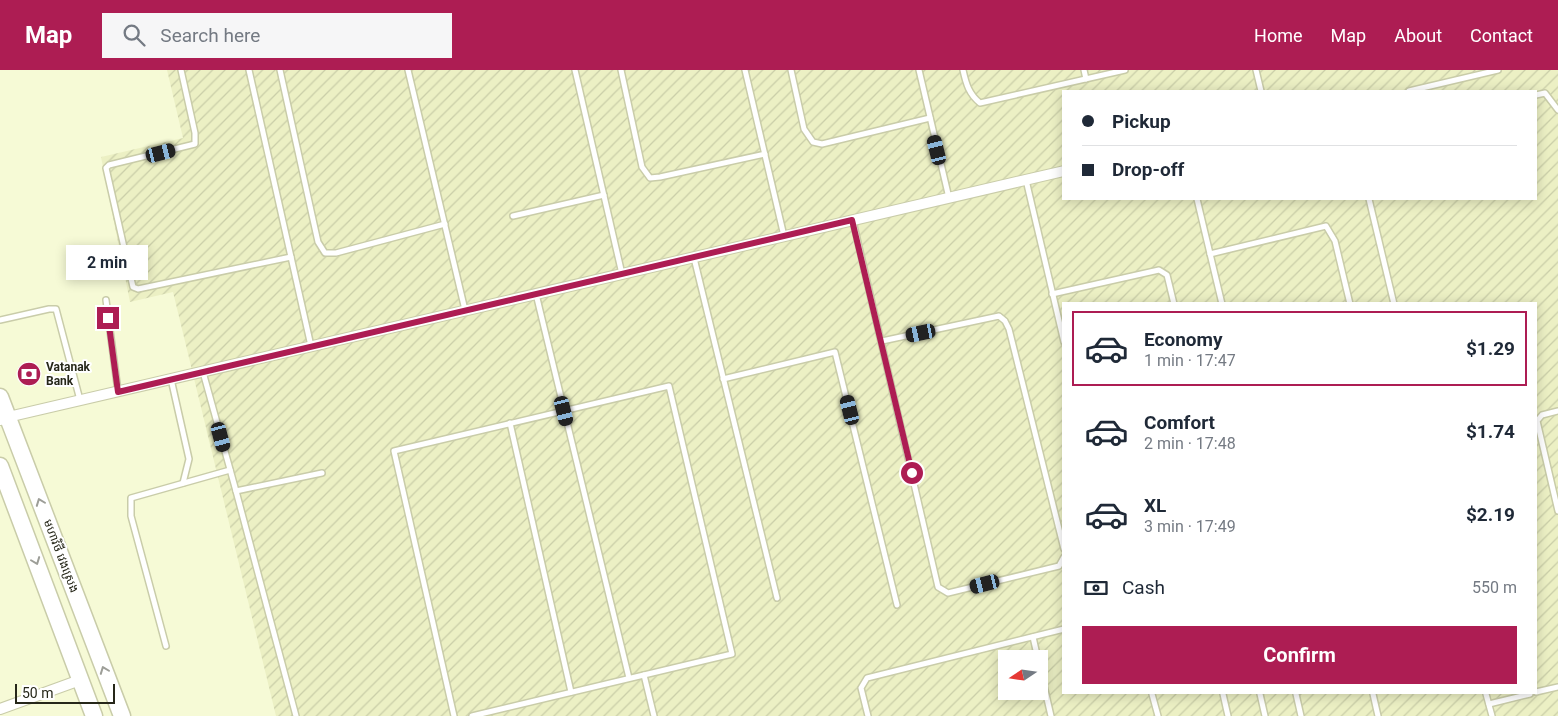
<!DOCTYPE html>
<meta charset="utf-8">
<style>
:root{--surface:#fff;--page:#f6f6f7;--text:#1f2937;--muted:#747a83;--line:#e0e1e3;--accent:#ad1d53}
body{margin:0;font-family:Roboto,"Noto Sans Khmer",sans-serif;background:var(--page);color:var(--text);height:100vh;display:flex;flex-direction:column;font-size:19px;white-space:nowrap}
*{box-sizing:border-box;margin:0}
p{font-size:16px;color:var(--muted)}
.icon{flex:none;width:28px;height:28px;fill:none;stroke:currentColor;stroke-width:2;stroke-linecap:round;stroke-linejoin:round}
.map{position:relative;flex:1;overflow:hidden}
.side{position:absolute;left:1062px;top:232px;width:475px;height:392px;display:flex;flex-direction:column;background:var(--surface);border-radius:0px;box-shadow:0 2px 12px #0003}
.side>*{flex:none}
.guide{position:absolute;left:1062px;top:20px;width:475px;height:110px;border-radius:0px;box-shadow:0 2px 12px #0003;display:grid;align-content:center;height:110px;padding:0 20px;background:var(--surface)}
.needle{width:32px;rotate:257deg}
.fabs{position:absolute;left:998px;top:580px;display:grid;gap:10px}
.fabs a{display:grid;place-items:center;width:50px;height:50px;border-radius:0px;background:var(--surface);box-shadow:0 2px 12px #0003;font-size:25px}
.scale{position:absolute;left:15px;bottom:12px;width:100px;box-sizing:border-box;padding-left:5px;border:2px solid #262719;border-top:0;font-size:14px;line-height:18px;white-space:nowrap;color:#262719;-webkit-text-stroke:4px #fff;paint-order:stroke}
.end{position:absolute;width:22px;height:22px;margin:-11px;border:6px solid #ad1d53;background:#fff;box-shadow:0 0 0 2px #fff}
.from{border-radius:50%}
.bubble{position:absolute;height:35px;border-radius:0px;background:var(--surface);box-shadow:0 2px 12px #0003;font-size:16px;font-weight:700;line-height:35px;text-align:center}
.car{position:absolute;width:15px;height:30px;margin:-15px -8px;border-radius:6px;box-shadow:0 0 4px 1px #0007;background:linear-gradient(#222 24%,#8ab4d8 0 40%,#222 0 76%,#8ab4d8 0 86%,#222 0)}
.guide b{display:flex;align-items:center;gap:18px;height:48px;font-size:19px}
.guide b+b{border-top:1px solid var(--line)}
.guide i{width:12px;height:12px;background:var(--text)}
ul{padding:9px 0 0;list-style:none}
li{display:flex;align-items:center;gap:15px;height:75px;margin:0 10px 8px;padding:0 10px;border:2px solid transparent;border-radius:0px}
li div{flex:1}
li b{display:block;font-size:19px}
li em{font-style:normal;font-weight:700}
li.active{border-color:var(--accent)}
li>.icon{width:45px;height:45px;stroke-width:1.5}
.pay{display:flex;align-items:center;gap:12px;height:55px;padding:0 20px;font-size:19px}
.pay p{margin-inline-start:auto}
.action{display:flex;gap:10px;margin-top:auto;padding:10px 20px}
.action a{flex:1;height:58px;border-radius:0px;background:var(--accent);color:#fff;font-size:20px;font-weight:700;line-height:58px;text-align:center}
header{display:flex;align-items:center;gap:30px;box-sizing:border-box;height:70px;padding:0 25px;background:var(--accent);color:#fff}
header strong{font-size:24px}
nav{display:flex;gap:28px;margin-inline-start:auto;font-size:18px}
.search{width:350px;height:45px;background:var(--page);display:flex;align-items:center;gap:12px;box-sizing:border-box;padding:0 18px;border-radius:0px;color:var(--muted);font-size:19px}
.map>svg:first-child{display:block}
.industrial{fill:url(#industrial-furrows);fill-rule:evenodd}
.lines{fill:none;stroke-linecap:round;stroke-linejoin:round}
.service-casing{stroke:#c9cca9;stroke-width:8}
.minor-casing{stroke:#c9cca9;stroke-width:12}
.primary-casing{stroke:#c9cca9;stroke-width:19}
.service{stroke:#fff;stroke-width:5}
.minor{stroke:#fff;stroke-width:10}
.primary{stroke:#fff;stroke-width:16}
.oneway{stroke:#9d9e98}
.route{stroke:#ad1d53;stroke-width:6}
.labels{text-anchor:middle;dominant-baseline:central;stroke-width:4;stroke-linejoin:round;paint-order:stroke}
.poi-label{font-size:12px;font-weight:bold;fill:#262719;stroke:#fff;text-anchor:start}
.street-label{font-size:12px;fill:#262719;stroke:#fff}
</style>
<header>
<strong>Map</strong>
<div class="search"><svg class="icon" aria-label="search" viewBox="0 0 24 24"><circle cx="10" cy="10" r="6"/><path d="M15 15l6 6"/></svg>Search here</div>
<nav><a>Home</a><a>Map</a><a>About</a><a>Contact</a></nav>
</header>
<div class="map">
<svg width="1558" height="646" viewBox="0 0 1558 646">
<defs>
<pattern id="industrial-furrows" width="10" height="10" patternUnits="userSpaceOnUse" patternTransform="scale(1.25)"><rect width="10" height="10" fill="#ecf0c4"/><path d="M-1 1l2-2M0 10L10 0M9 11l2-2" fill="none" stroke="#cacea8"/></pattern>
</defs>
<rect width="100%" height="100%" fill="#f6fad6"/>
<path class="industrial" d="M167 0H1558V646H276L173 222 130 232 101 87 183 68ZM1064 21H1536V129H1064ZM1064 234H1536V624H1064ZM1006 589H1039V621H1006Z"/>
<g class="lines">
<g class="service-casing">
<g id="service">
<path d="M181 0 195 63V74L109 95 106 98 133 217 138 219 291 187"/>
<path d="M249 0 311 276"/>
<path d="M280 0 318 172 325 183H336L445 154"/>
<path d="M408 0 465 240"/>
<path d="M575 0 622 204"/>
<path d="M621 0 642 97 650 108 660 107 765 84"/>
<path d="M745 0 784 166"/>
<path d="M791 0 804 59 813 72 822 74 930 48"/>
<path d="M919 0 949 128"/>
<path d="M963 0C966 14 969 24 980 33L1125 0"/>
<path d="M1084 0 1086 9"/>
<path d="M1256 0 1261 21"/>
<path d="M1409 21 1498 0"/>
<path d="M1536 25 1545 23 1558 40"/>
<path d="M1026 110 1064 272"/>
<path d="M1197 129 1222 234"/>
<path d="M1369 129 1394 234"/>
<path d="M513 146 604 125"/>
<path d="M853 151 938 517 948 523 1059 496 1064 487"/>
<path d="M1210 184 1326 156 1335 171 1350 234"/>
<path d="M694 188 777 528"/>
<path d="M536 224 629 608"/>
<path d="M1052 224 1159 200 1167 205 1174 234"/>
<path d="M106 230 118 321"/>
<path d="M0 250 49 239H56L80 330"/>
<path d="M882 271 999 246 1005 251 1009 259 1064 479"/>
<path d="M203 302 236 421 322 403"/>
<path d="M171 309 189 389 183 413"/>
<path d="M723 309 835 282 897 535"/>
<path d="M1558 341 1542 345 1537 351 1558 441"/>
<path d="M510 353 571 622"/>
<path d="M236 421 296 646"/>
<path d="M1033 567 1038 589"/>
<path d="M166 576 131 446V428L230 400"/>
<path d="M1039 594 1051 646"/>
<path d="M644 605 654 646"/>
<path d="M1536 622 1558 617"/>
<path d="M1152 624 1158 646"/>
<path d="M1223 624 1228 646"/>
<path d="M1260 624 1265 646"/>
<path d="M1296 624 1301 646"/>
<path d="M1373 624 1378 646"/>
<path d="M1486 624 1492 646"/>
<path d="M1489 634 1530 624"/>
<path d="M454 646 394 381 669 316 732 584 472 646"/>
<path d="M868 646 861 618 867 608 1064 559"/>
</g>
</g>
<g class="minor-casing">
<g id="minor">
<path d="M0 350 8 347 1064 101"/>
<path d="M0 639 80 610"/>
</g>
</g>
<g class="primary-casing">
<g id="primary">
<path d="M0 327 122 646"/>
<path d="M0 396 94 646"/>
</g>
</g>
<use href="#service" class="service"/>
<use href="#minor" class="minor"/>
<use href="#primary" class="primary"/>
</g>
<defs><path id="oneway-chevron" d="M-2-3.5L2.5 0L-2 3.5" fill="none" stroke-width="1.6" stroke-linecap="round" stroke-linejoin="round" transform="scale(1.25)"/></defs>
<g class="oneway">
<use href="#oneway-chevron" transform="translate(40 432) rotate(-111)"/>
<use href="#oneway-chevron" transform="translate(36 491) rotate(69)"/>
<use href="#oneway-chevron" transform="translate(104 600) rotate(-111)"/>
</g>
<g class="lines">
<path class="route" d="M108 248 118 322 852 150 912 403"/>
</g>
<defs>
<g id="bank-disc" transform="scale(1.25)"><circle r="9.5" fill="#ad1d53" stroke="#fff"/><path d="M-6-4H6V4H-6ZM0-2.3a2.3 2.3 0 1 0 0 4.6a2.3 2.3 0 1 0 0-4.6Z" fill="#fff"/></g>
</defs>
<g fill-rule="evenodd">
<use href="#bank-disc" x="29" y="304"/>
</g>
<g class="labels">
<g class="poi-label">
<text x="46" y="297">Vatanak<tspan x="46" dy="14">Bank</tspan></text>
</g>
<g class="street-label">
<text transform="translate(61 486) rotate(69)">មហាវិថី វេងស្រេង</text>
</g>
</g>
</svg>
<div class="fabs">
<a><svg class="needle" viewBox="-14 -14 28 28"><path d="M0-13l5 13h-10z" fill="#e53935"/><path d="M0 13l5-13h-10z" fill="#747a83"/></svg></a>
</div>
<div class="scale">50 m</div>
<i class="end from" style="left:912px;top:403px"></i>
<i class="end" style="left:108px;top:248px"></i>
<div class="bubble" style="left:66px;top:175px;width:82px">2 min</div>
<i class="car" style="left:937px;top:80px;rotate:346deg"></i>
<i class="car" style="left:161px;top:83px;rotate:76deg"></i>
<i class="car" style="left:921px;top:263px;rotate:258deg"></i>
<i class="car" style="left:850px;top:340px;rotate:346deg"></i>
<i class="car" style="left:564px;top:341px;rotate:166deg"></i>
<i class="car" style="left:221px;top:367px;rotate:165deg"></i>
<i class="car" style="left:985px;top:514px;rotate:256deg"></i>
<div class="guide">
<b><i class="from"></i>Pickup</b>
<b><i></i>Drop-off</b>
</div>
<section class="side">
<ul>
<li class="active"><svg class="icon" aria-label="car" viewBox="0 0 24 24"><path d="M5 17H2v-5l4-1 3-4h7l3 4 3 1v5h-3M9 17h6M6 11h13"/><circle cx="7" cy="17" r="2"/><circle cx="17" cy="17" r="2"/></svg><div><b>Economy</b><p>1 min · 17:47</p></div><em>$1.29</em></li>
<li><svg class="icon" aria-label="car" viewBox="0 0 24 24"><path d="M5 17H2v-5l4-1 3-4h7l3 4 3 1v5h-3M9 17h6M6 11h13"/><circle cx="7" cy="17" r="2"/><circle cx="17" cy="17" r="2"/></svg><div><b>Comfort</b><p>2 min · 17:48</p></div><em>$1.74</em></li>
<li><svg class="icon" aria-label="car" viewBox="0 0 24 24"><path d="M5 17H2v-5l4-1 3-4h7l3 4 3 1v5h-3M9 17h6M6 11h13"/><circle cx="7" cy="17" r="2"/><circle cx="17" cy="17" r="2"/></svg><div><b>XL</b><p>3 min · 17:49</p></div><em>$2.19</em></li>
</ul>
<div class="pay"><svg class="icon" aria-label="cash" viewBox="0 0 24 24"><path d="M3 7h18v10H3z"/><circle cx="12" cy="12" r="2"/></svg>Cash<p>550 m</p></div>
<div class="action"><a>Confirm</a></div>
</section>
</div>
